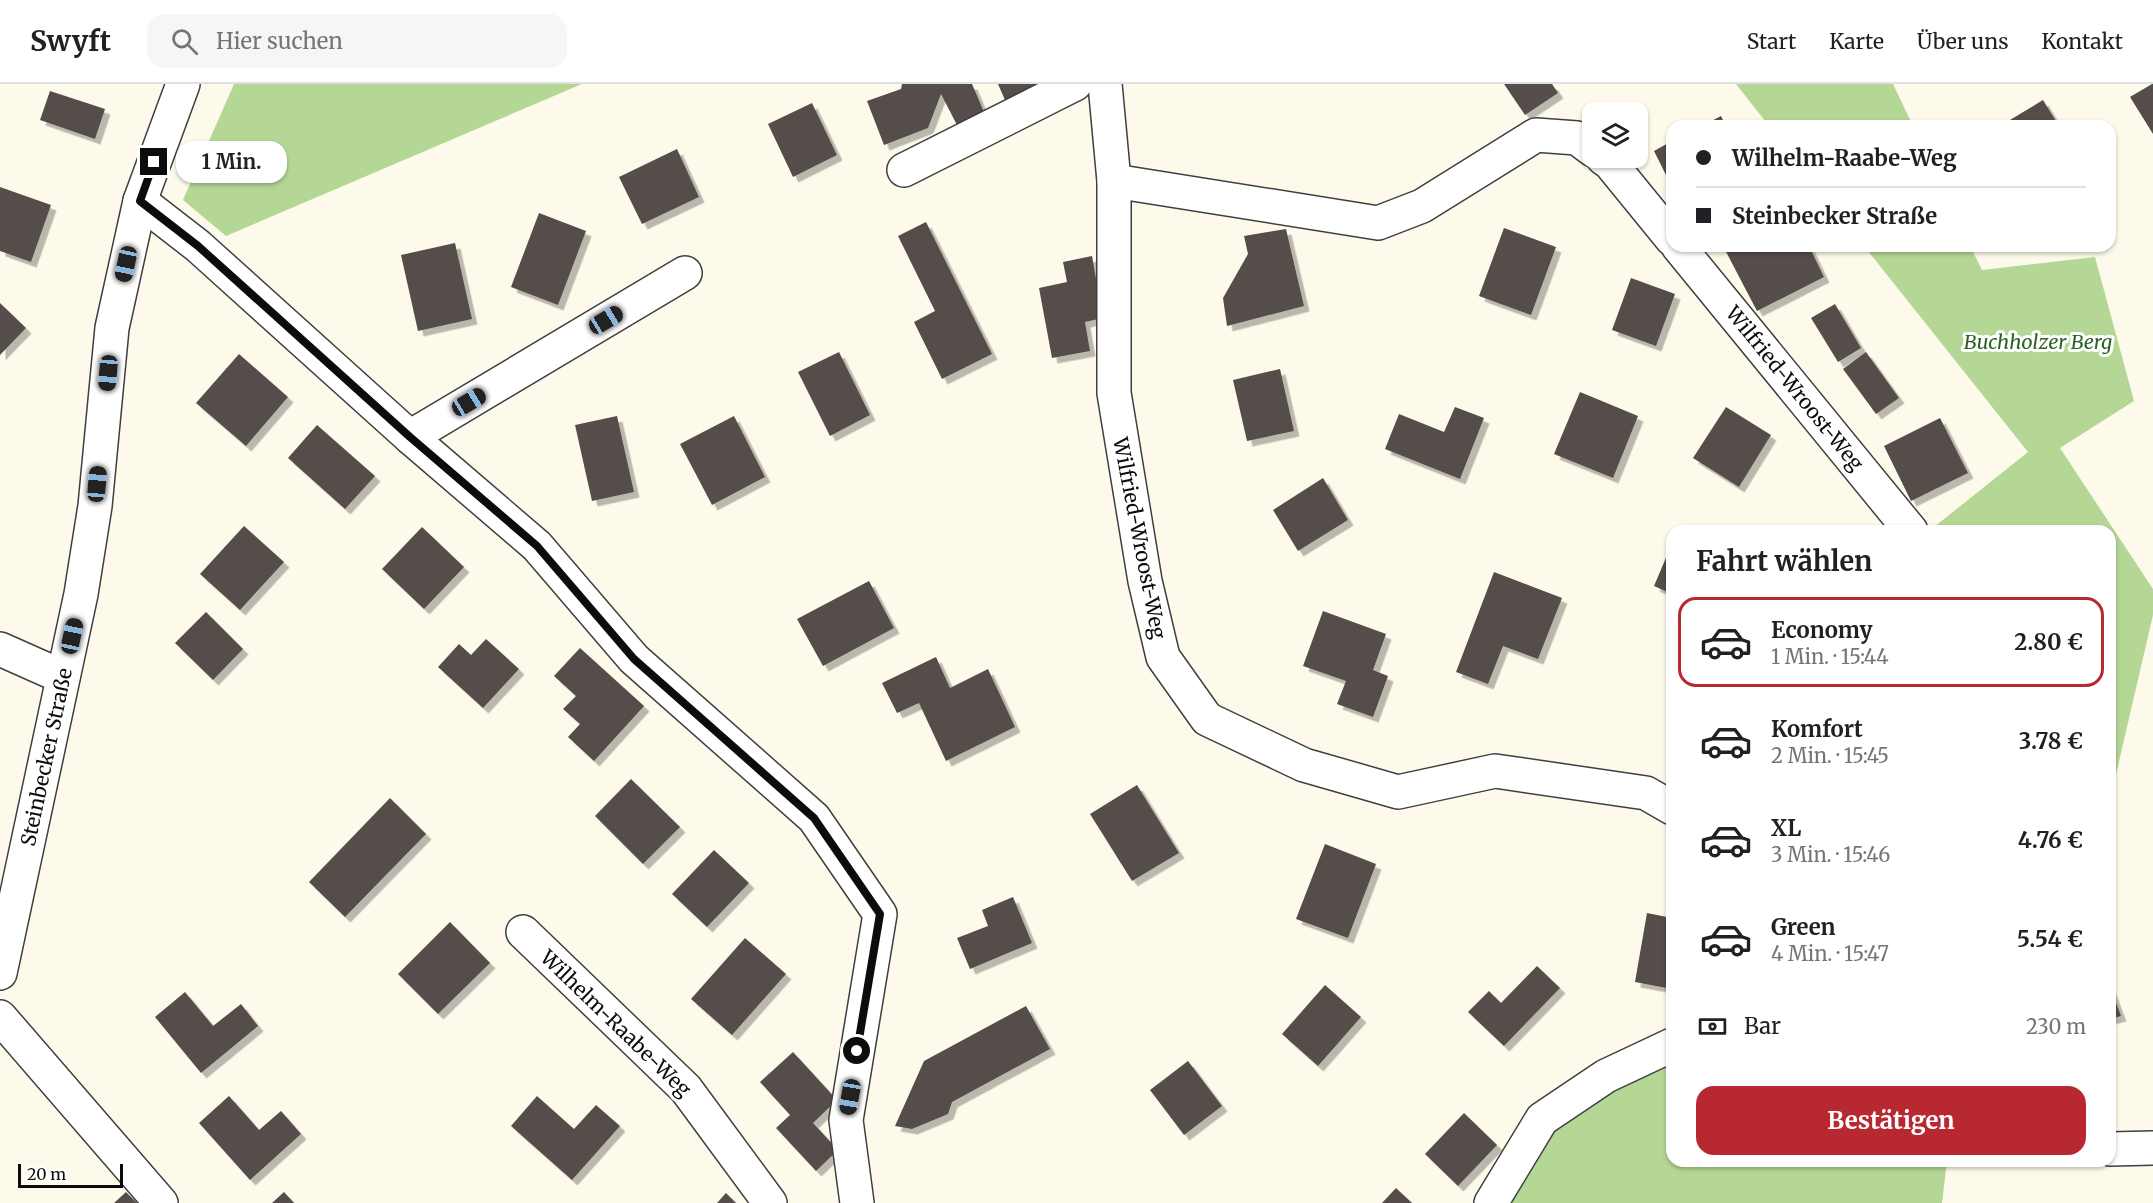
<!DOCTYPE html>
<html lang="de">
<meta charset="utf-8">
<style>
:root{--surface:#fff;--page:#f6f6f6;--text:#202124;--muted:#757577;--line:#e0e0e0;--accent:#b72831}
body{margin:0;font-family:Merriweather,serif;background:var(--page);color:var(--text);height:100vh;display:flex;flex-direction:column;font-size:22px;white-space:nowrap}
*{box-sizing:border-box;margin:0}
p{font-size:20px;color:var(--muted)}
.icon{flex:none;width:33px;height:33px;fill:none;stroke:currentColor;stroke-width:2;stroke-linecap:round;stroke-linejoin:round}
.map{position:relative;flex:1;overflow:hidden}
.drawer{position:absolute;left:1666px;top:441px;width:450px;height:642px;display:flex;flex-direction:column;background:var(--surface);border-radius:18px;box-shadow:0 2px 4px #0004}
.drawer>*{flex:none}
.hud{position:absolute;left:1666px;top:36px;width:450px;height:132px;border-radius:18px;box-shadow:0 2px 4px #0004;display:grid;align-content:center;height:132px;padding:0 30px;background:var(--surface)}
.tools{position:absolute;left:1582px;top:18px;display:grid;gap:12px}
.tools a{display:grid;place-items:center;width:66px;height:66px;border-radius:12px;background:var(--surface);box-shadow:0 2px 4px #0004;font-size:30px}
.scale{position:absolute;left:18px;bottom:15px;width:105px;box-sizing:border-box;padding-left:6px;border:3px solid #0c0c0c;border-top:0;font-size:16px;line-height:21px;white-space:nowrap;color:#0c0c0c;-webkit-text-stroke:4px #fff;paint-order:stroke}
.end{position:absolute;width:27px;height:27px;margin:-14px;border:8px solid #0c0c0c;background:#fff;box-shadow:0 0 0 3px #fff}
.from{border-radius:50%}
.bubble{position:absolute;height:42px;border-radius:18px;background:var(--surface);box-shadow:0 2px 4px #0004;font-size:20px;font-weight:700;line-height:42px;text-align:center}
.car{position:absolute;width:18px;height:36px;margin:-18px -9px;border-radius:8px;box-shadow:0 0 4px 2px #0007;background:linear-gradient(#222 24%,#8ab4d8 0 40%,#222 0 76%,#8ab4d8 0 86%,#222 0)}
.hud b{display:flex;align-items:center;gap:21px;height:57px;font-size:22px}
.hud b+b{border-top:2px solid var(--line)}
.hud i{width:15px;height:15px;background:var(--text)}
ul{padding:0;list-style:none}
li{display:flex;align-items:center;gap:18px;height:90px;margin:0 12px 9px;padding:0 18px;border:3px solid transparent;border-radius:18px}
li div{flex:1}
li b{display:block;font-size:22px}
li em{font-style:normal;font-weight:700}
li.selected{border-color:var(--accent)}
li>.icon{width:54px;height:54px;stroke-width:1.5}
h2{padding:0 30px;font-size:27px;line-height:72px}
.pay{display:flex;align-items:center;gap:15px;height:66px;padding:0 30px;font-size:22px}
.pay p{margin-inline-start:auto}
.primary-button{display:flex;gap:12px;margin-top:auto;padding:12px 30px}
.primary-button a{flex:1;height:69px;border-radius:18px;background:var(--accent);color:#fff;font-size:24px;font-weight:700;line-height:69px;text-align:center}
header{display:flex;align-items:center;gap:36px;box-sizing:border-box;height:84px;padding:0 30px;background:var(--surface);border-bottom:2px solid var(--line)}
header strong{font-size:28px}
nav{display:flex;gap:33px;margin-inline-start:auto;font-size:21px}
.search{width:420px;height:54px;background:var(--page);display:flex;align-items:center;gap:15px;box-sizing:border-box;padding:0 21px;border-radius:18px;color:var(--muted);font-size:22px}
.map>svg:first-child{display:block}
.forest{fill:#b4d796}
.building{fill:#544d48;filter:url(#shadow)}
.lines{fill:none;stroke-linecap:round;stroke-linejoin:round}
.minor-casing{stroke:#3f3f3f;stroke-width:36}
.tertiary-casing{stroke:#3f3f3f;stroke-width:36}
.minor{stroke:#fff;stroke-width:33}
.tertiary{stroke:#fff;stroke-width:33}
.route{stroke:#0c0c0c;stroke-width:8}
.labels{text-anchor:middle;dominant-baseline:central;stroke-width:6;stroke-linejoin:round;paint-order:stroke}
.park-label{font-size:20px;font-style:italic;fill:#2d611f;stroke:#fff}
.street-label{font-size:20px;fill:#0c0c0c;stroke:#fff}
</style>
<header>
<strong>Swyft</strong>
<div class="search"><svg class="icon" aria-label="search" viewBox="0 0 24 24"><circle cx="10" cy="10" r="6"/><path d="M15 15l6 6"/></svg>Hier suchen</div>
<nav><a>Start</a><a>Karte</a><a>Über uns</a><a>Kontakt</a></nav>
</header>
<div class="map">
<svg width="2153" height="1119" viewBox="0 0 2153 1119">
<defs>
<filter id="shadow"><feDropShadow dx="5.5" dy="5.5" stdDeviation="0" flood-color="#0004"/></filter>
</defs>
<rect width="100%" height="100%" fill="#fefaeb"/>
<g class="forest">
<path d="M234 0H582L226 152 183 116Z"/>
<path d="M1736 0H1893L1913 42H1769Z"/>
<path d="M1864 162H1970L1982 186 2095 173 2134 317 2060 364 2153 505V531L2111 712 2110 447H1929L2028 368Z"/>
<path d="M1672 961V1077H1947L1942 1119H1491L1542 1035Z"/>
</g>
<g class="building">
<path d="M902 0H972L984 28 957 41 941 10 928 44 884 61 867 17 901 5Z"/>
<path d="M998 0H1036L1005 16Z"/>
<path d="M1504 0H1552L1558 9 1525 31Z"/>
<path d="M2152 0H2153V50L2130 13Z"/>
<path d="M50 7 105 25 95 55 40 36Z"/>
<path d="M2043 16 2059 42H2000Z"/>
<path d="M812 19 837 71 793 93 768 40Z"/>
<path d="M1721 32 1726 42H1702Z"/>
<path d="M1672 57V103L1654 67Z"/>
<path d="M677 65 699 113 642 140 619 93Z"/>
<path d="M0 103 51 121 31 178 0 167Z"/>
<path d="M539 129 586 147 558 221 511 203Z"/>
<path d="M926 138 992 270 942 295 914 238 935 227 898 152Z"/>
<path d="M1504 144 1556 163 1531 231 1479 212Z"/>
<path d="M1286 145 1304 222 1227 242 1223 214 1248 170 1244 152Z"/>
<path d="M455 159 472 235 418 247 401 171Z"/>
<path d="M1723 162H1809L1824 193 1757 227Z"/>
<path d="M1092 172 1103 234 1085 238 1090 267 1052 274 1039 204 1067 198 1063 178Z"/>
<path d="M1631 194 1675 210 1656 262 1612 246Z"/>
<path d="M0 219 26 244 0 271Z"/>
<path d="M1835 220 1861 264 1838 278 1811 234Z"/>
<path d="M839 268 870 331 830 352 798 288Z"/>
<path d="M1866 268 1899 314 1876 330 1843 285Z"/>
<path d="M239 270 288 313 246 362 196 319Z"/>
<path d="M1280 285 1294 347 1247 357 1233 296Z"/>
<path d="M1580 308 1638 332 1613 394 1554 370Z"/>
<path d="M1455 323 1484 334 1460 395 1385 365 1399 330 1444 348Z"/>
<path d="M1726 323 1771 351 1739 403 1693 374Z"/>
<path d="M617 332 634 408 592 417 575 341Z"/>
<path d="M734 332 765 393 712 421 680 360Z"/>
<path d="M1940 334 1968 389 1911 417 1884 362Z"/>
<path d="M317 341 375 392 345 425 288 374Z"/>
<path d="M1323 394 1348 436 1298 467 1273 426Z"/>
<path d="M244 442 284 478 240 526 200 490Z"/>
<path d="M422 443 464 483 424 525 382 485Z"/>
<path d="M1668 469 1672 470V510L1654 502Z"/>
<path d="M1494 488 1562 514 1538 575 1503 562 1488 600 1456 588Z"/>
<path d="M869 497 894 544 823 582 797 535Z"/>
<path d="M1323 527 1386 550 1373 586 1388 592 1373 633 1337 620 1346 597 1303 582Z"/>
<path d="M206 528 243 565 213 596 175 559Z"/>
<path d="M486 555 519 585 483 624 438 583 459 560 471 571Z"/>
<path d="M580 564 644 622 594 677 568 653 580 640 563 625 576 612 554 592Z"/>
<path d="M936 573 950 604 988 585 1015 643 946 677 919 619 897 629 882 599Z"/>
<path d="M631 695 680 743 643 780 595 732Z"/>
<path d="M1137 701 1179 769 1132 797 1090 730Z"/>
<path d="M390 714 426 750 345 833 309 798Z"/>
<path d="M1325 760 1376 780 1348 854 1296 835Z"/>
<path d="M714 766 749 799 707 843 672 810Z"/>
<path d="M1013 813 1032 859 970 885 957 854 988 842 982 826Z"/>
<path d="M1647 829 1672 834V905L1635 898Z"/>
<path d="M450 838 490 879 438 930 398 890Z"/>
<path d="M745 854 786 890 732 951 691 915Z"/>
<path d="M1537 882 1560 904 1504 962 1468 928 1489 907 1501 919Z"/>
<path d="M1325 901 1361 933 1318 982 1282 950Z"/>
<path d="M2110 903 2121 932 2110 935Z"/>
<path d="M185 908 213 942 241 920 258 942 201 989 155 933Z"/>
<path d="M1026 922 1050 965 952 1018 948 1030 912 1045 895 1042 924 977Z"/>
<path d="M793 968 837 1016 813 1039 838 1066 816 1087 776 1044 790 1031 760 998Z"/>
<path d="M1188 977 1222 1022 1184 1051 1150 1006Z"/>
<path d="M229 1012 259 1046 281 1027 301 1050 250 1096 199 1039Z"/>
<path d="M537 1012 574 1045 596 1021 620 1042 572 1096 511 1042Z"/>
<path d="M1464 1029 1497 1061 1458 1102 1425 1070Z"/>
<path d="M1396 1104 1412 1119H1382Z"/>
<path d="M126 1108 137 1119H114Z"/>
<path d="M284 1108 294 1119H272Z"/>
<path d="M726 1109 736 1119H717Z"/>
</g>
<g class="lines">
<g class="minor-casing">
<g id="minor">
<path d="M1105 0 1114 97V309L1145 497 1163 573 1207 635 1304 681 1398 708 1495 687 1646 709 1672 724"/>
<path d="M1603 74 1610 79 1672 155"/>
<path d="M904 86 1075 0"/>
<path d="M1114 97 1378 139 1422 122 1536 51 1577 54 1593 66"/>
<path d="M140 117 198 162 410 353 537 462 634 575 814 734 880 830 846 1036 857 1119"/>
<path d="M1678 162 1911 447"/>
<path d="M410 353 685 189"/>
<path d="M0 565 63 593"/>
<path d="M523 848 686 1005 770 1119"/>
<path d="M0 933 161 1119"/>
<path d="M2110 1065 2153 1064"/>
<path d="M1491 1119 1542 1035 1606 992 1672 961"/>
</g>
</g>
<g class="tertiary-casing">
<path id="tertiary" d="M0 889 81 510 95 422 112 244 140 117 183 0"/>
</g>
<use href="#minor" class="minor"/>
<use href="#tertiary" class="tertiary"/>
</g>
<g class="lines">
<path class="route" d="M154 78 140 117 198 162 410 353 537 462 634 575 814 734 880 830 857 967"/>
</g>
<g class="labels">
<g class="park-label">
<text x="2038" y="257">Buchholzer Berg</text>
</g>
<g class="street-label">
<text transform="translate(1795 304) rotate(51)">Wilfried-Wroost-Weg</text>
<text transform="translate(1140 454) rotate(79)">Wilfried-Wroost-Weg</text>
<text transform="translate(46 673) rotate(-78)">Steinbecker Straße</text>
<text transform="translate(616 939) rotate(44)">Wilhelm-Raabe-Weg</text>
</g>
</g>
</svg>
<div class="tools">
<a><svg class="icon" aria-label="layers" viewBox="0 0 24 24"><path d="M12 4l9 5-9 5-9-5zM3 14l9 5 9-5"/></svg></a>
</div>
<div class="scale">20 m</div>
<i class="end from" style="left:857px;top:967px"></i>
<i class="end" style="left:154px;top:78px"></i>
<div class="bubble" style="left:176px;top:57px;width:111px">1 Min.</div>
<i class="car" style="left:126px;top:180px;rotate:192deg"></i>
<i class="car" style="left:606px;top:236px;rotate:59deg"></i>
<i class="car" style="left:108px;top:289px;rotate:185deg"></i>
<i class="car" style="left:469px;top:318px;rotate:59deg"></i>
<i class="car" style="left:97px;top:400px;rotate:5deg"></i>
<i class="car" style="left:72px;top:552px;rotate:12deg"></i>
<i class="car" style="left:850px;top:1013px;rotate:190deg"></i>
<div class="hud">
<b><i class="from"></i>Wilhelm-Raabe-Weg</b>
<b><i></i>Steinbecker Straße</b>
</div>
<section class="drawer">
<h2>Fahrt wählen</h2>
<ul>
<li class="selected"><svg class="icon" aria-label="car" viewBox="0 0 24 24"><path d="M5 17H2v-5l4-1 3-4h7l3 4 3 1v5h-3M9 17h6M6 11h13"/><circle cx="7" cy="17" r="2"/><circle cx="17" cy="17" r="2"/></svg><div><b>Economy</b><p>1 Min. · 15:44</p></div><em>2.80 €</em></li>
<li><svg class="icon" aria-label="car" viewBox="0 0 24 24"><path d="M5 17H2v-5l4-1 3-4h7l3 4 3 1v5h-3M9 17h6M6 11h13"/><circle cx="7" cy="17" r="2"/><circle cx="17" cy="17" r="2"/></svg><div><b>Komfort</b><p>2 Min. · 15:45</p></div><em>3.78 €</em></li>
<li><svg class="icon" aria-label="car" viewBox="0 0 24 24"><path d="M5 17H2v-5l4-1 3-4h7l3 4 3 1v5h-3M9 17h6M6 11h13"/><circle cx="7" cy="17" r="2"/><circle cx="17" cy="17" r="2"/></svg><div><b>XL</b><p>3 Min. · 15:46</p></div><em>4.76 €</em></li>
<li><svg class="icon" aria-label="car" viewBox="0 0 24 24"><path d="M5 17H2v-5l4-1 3-4h7l3 4 3 1v5h-3M9 17h6M6 11h13"/><circle cx="7" cy="17" r="2"/><circle cx="17" cy="17" r="2"/></svg><div><b>Green</b><p>4 Min. · 15:47</p></div><em>5.54 €</em></li>
</ul>
<div class="pay"><svg class="icon" aria-label="cash" viewBox="0 0 24 24"><path d="M3 7h18v10H3z"/><circle cx="12" cy="12" r="2"/></svg>Bar<p>230 m</p></div>
<div class="primary-button"><a>Bestätigen</a></div>
</section>
</div>
